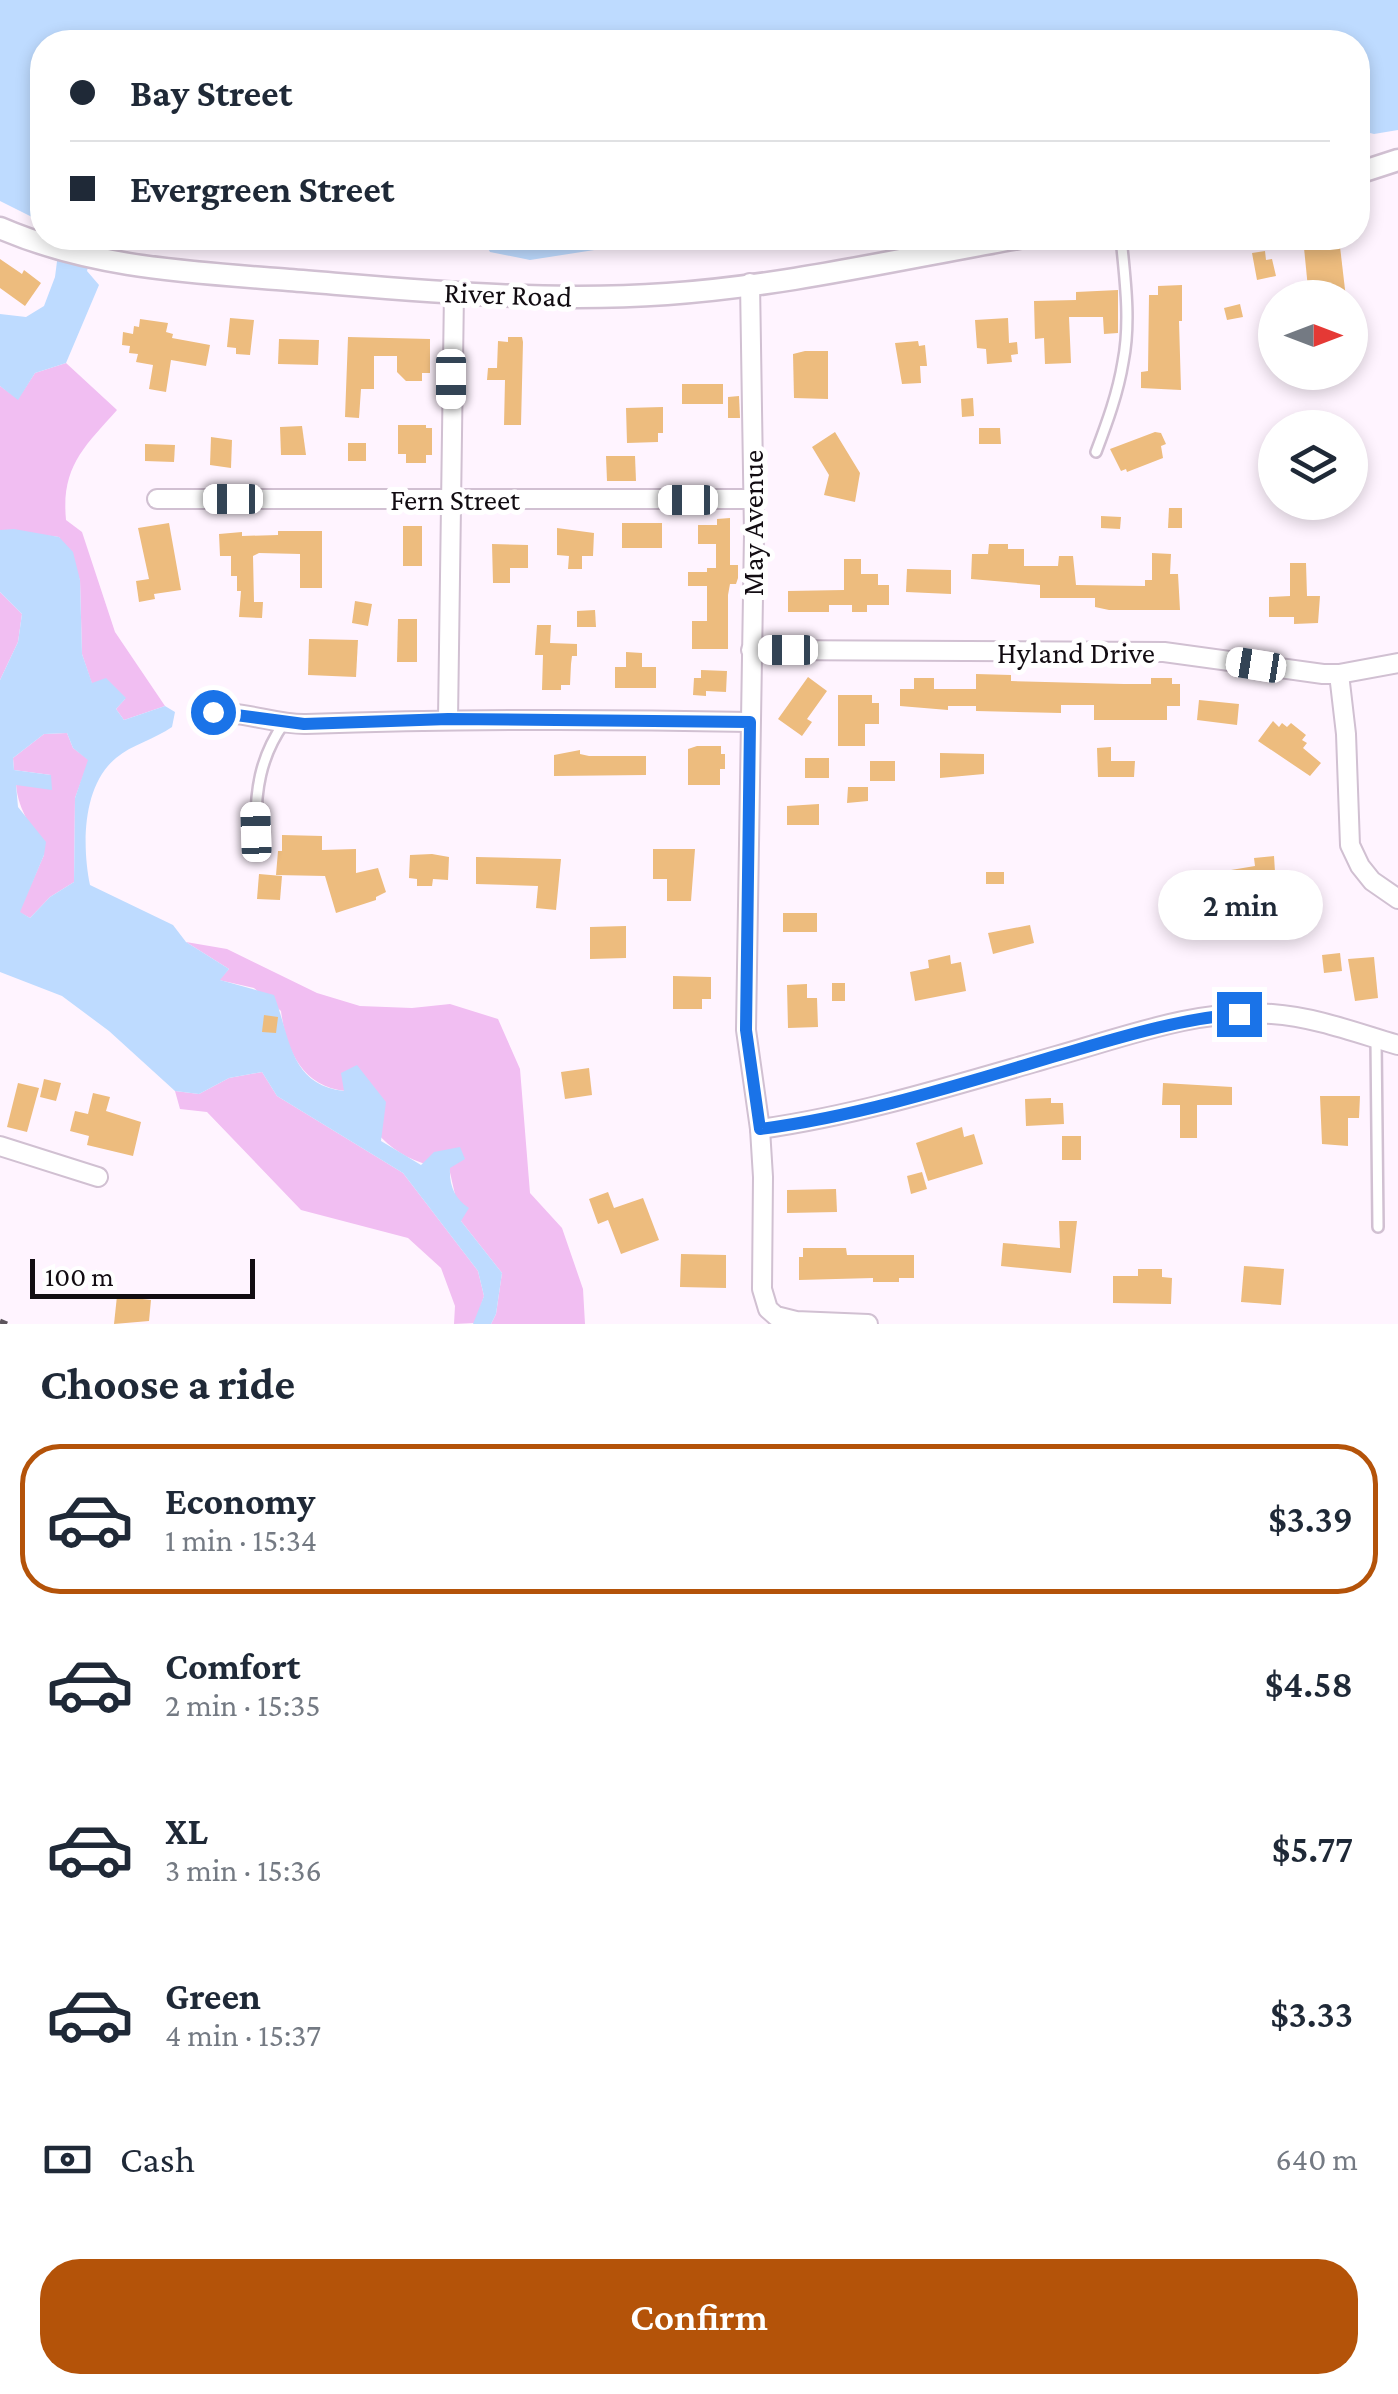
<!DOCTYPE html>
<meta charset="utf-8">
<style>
:root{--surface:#fff;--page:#f2f2f3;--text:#1f2937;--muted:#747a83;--line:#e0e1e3;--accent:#b45309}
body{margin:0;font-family:"Crimson Pro",serif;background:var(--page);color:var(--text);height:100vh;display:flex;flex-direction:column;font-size:38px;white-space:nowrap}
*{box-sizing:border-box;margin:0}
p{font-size:32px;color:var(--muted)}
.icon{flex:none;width:55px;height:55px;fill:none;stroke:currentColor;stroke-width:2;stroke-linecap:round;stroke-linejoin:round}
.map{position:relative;height:1324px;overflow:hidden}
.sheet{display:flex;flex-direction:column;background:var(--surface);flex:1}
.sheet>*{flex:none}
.hud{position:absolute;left:30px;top:30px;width:1340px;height:220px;border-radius:40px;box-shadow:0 5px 15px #0003;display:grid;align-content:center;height:220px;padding:0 40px;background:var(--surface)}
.needle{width:65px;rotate:90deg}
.controls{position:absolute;left:1258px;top:280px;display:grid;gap:20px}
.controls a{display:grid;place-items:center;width:110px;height:110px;border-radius:50%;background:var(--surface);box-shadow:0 5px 15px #0003;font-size:50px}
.scale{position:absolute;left:30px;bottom:25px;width:225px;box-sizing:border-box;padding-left:10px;border:5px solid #120c12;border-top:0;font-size:28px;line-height:35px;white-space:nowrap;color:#120c12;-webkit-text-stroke:8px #fff;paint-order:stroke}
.end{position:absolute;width:45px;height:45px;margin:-22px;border:12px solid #1a73e8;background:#fff;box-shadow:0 0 0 5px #fff}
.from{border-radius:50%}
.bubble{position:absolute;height:70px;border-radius:35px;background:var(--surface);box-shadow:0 5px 15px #0003;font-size:32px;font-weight:600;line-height:70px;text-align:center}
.car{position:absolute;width:30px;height:60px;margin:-30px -15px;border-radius:12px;box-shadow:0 0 8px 2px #0007;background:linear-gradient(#fff 24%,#345 0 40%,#fff 0 76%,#345 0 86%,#fff 0)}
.hud b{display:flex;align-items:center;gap:35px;height:95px;font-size:38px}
.hud b+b{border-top:2px solid var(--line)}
.hud i{width:25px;height:25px;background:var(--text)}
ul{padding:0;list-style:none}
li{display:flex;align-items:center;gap:30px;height:150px;margin:0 20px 15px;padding:0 20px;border:5px solid transparent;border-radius:40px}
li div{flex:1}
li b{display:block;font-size:38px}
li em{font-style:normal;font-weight:600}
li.on{border-color:var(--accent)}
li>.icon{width:90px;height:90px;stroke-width:1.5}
h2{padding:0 40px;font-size:45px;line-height:120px}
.pay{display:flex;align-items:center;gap:25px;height:110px;padding:0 40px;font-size:38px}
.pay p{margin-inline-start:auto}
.cta{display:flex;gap:20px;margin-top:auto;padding:20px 40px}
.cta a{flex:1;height:115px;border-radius:40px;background:var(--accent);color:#fff;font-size:40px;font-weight:600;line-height:115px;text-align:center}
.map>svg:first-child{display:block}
.green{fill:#f1bef2}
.water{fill:#bedbff;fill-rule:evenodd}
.building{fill:#edbc7e}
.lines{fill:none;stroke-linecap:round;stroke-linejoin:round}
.service-casing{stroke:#d1c0d2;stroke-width:14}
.minor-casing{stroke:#d1c0d2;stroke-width:22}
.tertiary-casing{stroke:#d1c0d2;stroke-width:25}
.service{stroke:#fff;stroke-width:9}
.minor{stroke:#fff;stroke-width:18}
.tertiary{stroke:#fff;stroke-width:20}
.rail{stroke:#5d555d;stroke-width:5;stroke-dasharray:15 8;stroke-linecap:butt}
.route{stroke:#1a73e8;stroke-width:12}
.labels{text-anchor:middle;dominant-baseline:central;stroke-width:10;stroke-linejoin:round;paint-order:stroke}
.street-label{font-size:30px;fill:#120c12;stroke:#fff}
</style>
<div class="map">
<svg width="1398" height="1324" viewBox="0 0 1398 1324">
<rect width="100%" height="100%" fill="#fff4ff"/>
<g class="green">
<path d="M66 363 117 410C84 447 61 467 66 520L82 532 115 632 165 706 124 720 116 709 125 699 92 684 82 654 80 580 59 537 0 530V386L18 399 35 373Z"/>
<path d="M0 592 22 614 18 642 0 680Z"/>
<path d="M67 733 73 748 89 760 75 798 74 882 50 897 30 918 19 912 44 855C35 828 18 813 16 784L51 775 14 770 13 758 44 734Z"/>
<path d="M186 942 227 949 317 993 360 1006 412 1008 450 1004 498 1019 520 1069 530 1193 562 1228 583 1289 585 1324H491L496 1314 502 1273 461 1221 449 1168C394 1163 375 1133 345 1091 302 1086 286 1050 281 1011L254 988 219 980 229 969Z"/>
<path d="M262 1072 277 1096 403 1173 478 1271 484 1296 475 1323 454 1324 455 1306 441 1268 408 1238 301 1210 207 1112 180 1109 175 1091 199 1094 229 1078Z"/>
</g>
<g class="water">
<path d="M0 0H1398V130L1374 134 1358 130V42H42V222L0 201Z"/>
<path d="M60 238H107L106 243 94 244 87 271 99 285 66 363 35 373 18 400 0 386V314L26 317 44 306 55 277Z"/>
<path d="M482 238H732L695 248 620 246 530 260 490 252Z"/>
<path d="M14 529 59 537 73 552 80 580 82 654 92 683 106 678 126 698 116 709 124 720 165 706 175 712 172 727C155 739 131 745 116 758 82 786 82 846 90 885L173 925 186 942 229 969 220 980 274 995C290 1036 289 1085 344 1091L341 1073 357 1065 386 1102 381 1141 421 1165 434 1152 460 1147 465 1159 450 1168C449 1186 455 1199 469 1208L461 1221 502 1273 496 1314 491 1324H473L484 1296 478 1271 403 1173 277 1096 262 1072 229 1078 199 1094 175 1091 109 1031 62 996 0 972V680L18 642 22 614 0 592V530ZM67 733 73 748 88 760 75 798 74 882 50 897 30 918 20 912 44 855 46 842 18 807 16 785 52 790 51 775 14 770 13 758 44 734Z"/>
</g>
<g class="building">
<path d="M1303 238H1339L1346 298H1309Z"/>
<path d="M1265 251 1266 260 1272 259 1276 276 1257 280 1252 253Z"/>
<path d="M0 259 22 274 24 270 41 283 25 306 0 288Z"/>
<path d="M1182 285V321H1179L1181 390 1141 388V372L1148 371 1149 295H1158V286Z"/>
<path d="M1118 290V333L1104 334 1103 317H1069L1071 363 1045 364 1044 338 1035 339 1034 301 1076 300V292Z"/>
<path d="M1240 304 1243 317 1227 320 1224 308Z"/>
<path d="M230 318 254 320 250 355 236 354V348L227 347Z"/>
<path d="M1008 318 1009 343 1017 342 1018 354 1011 355 1012 362 987 364 986 349 977 348 975 320Z"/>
<path d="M140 319 168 323 166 332 173 334 172 338 210 345 206 366 171 360 166 392 149 389 153 365 136 362 138 354 129 353 130 346 122 345 123 332 133 334 134 326 139 327Z"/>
<path d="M348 337 430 339V373H422V381H406L397 372V356H374V389H361L359 418 345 417Z"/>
<path d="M508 337H522L523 342 521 425H504L505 380H487L488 368H497L498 341 508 342Z"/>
<path d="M279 339 319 340 318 365 278 364Z"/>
<path d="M918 341 919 346 925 345 927 366H920L921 383 902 384 895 343Z"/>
<path d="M805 351H828V399L794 398 793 354Z"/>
<rect x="682" y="384" width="41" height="20"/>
<path d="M739 396 740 418H728V397Z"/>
<path d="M973 398 974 416 962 417 961 399Z"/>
<path d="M663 407V433H658V442L627 443 626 408Z"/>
<path d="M398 425H426V428H432V455H426V463H406V454H398Z"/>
<path d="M302 426 306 455H281L280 427Z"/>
<path d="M979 428H1000L1001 444H979Z"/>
<path d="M835 432 860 473 855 502 824 495 829 475 812 447Z"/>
<path d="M1155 432 1161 433 1166 444 1161 446 1163 458 1127 472 1126 469 1121 471 1110 449Z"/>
<path d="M211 437 232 440 231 468 210 465Z"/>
<rect x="348" y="443" width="18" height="18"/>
<path d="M145 444 175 445 174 462 145 461Z"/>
<path d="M606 456H635L636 481H607Z"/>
<path d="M1169 508H1182V528H1168Z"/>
<path d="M1101 516 1121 517 1120 529 1101 528Z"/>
<path d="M730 518V565H738V578L736 584H730L728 595V649H692V621H707V586H688V572H707V568H716V544H698V525H717V519Z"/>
<path d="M169 523 181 590 154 594 155 599 139 602 136 581 149 579 138 528Z"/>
<rect x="622" y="523" width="40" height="25"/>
<rect x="403" y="526" width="19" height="40"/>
<path d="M557 528 594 533 593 556H582V569H568L569 556 557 555Z"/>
<path d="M278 531H322V588H300V554L259 553 253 556 254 602H263L262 618 239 617 241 591H237V576H231V556H220L219 534 242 532V536L278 535Z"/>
<path d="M492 544 528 545V568H510V583H493Z"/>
<path d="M989 544H1008V549H1024V566H1058L1059 556H1073L1076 585 1145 586V580H1152V553L1171 554 1170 574H1178L1180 610H1109L1095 607V598H1040V585L971 579 972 554H988Z"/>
<path d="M844 559H861V574H878V585H889V605H867V612H852V605H829V612H788V591L844 590Z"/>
<path d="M1290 563H1306L1307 596H1320L1318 623 1294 624V617H1269V597L1290 596Z"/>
<path d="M907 569 951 570V594L906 592Z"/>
<path d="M355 601 372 604 368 626 352 623Z"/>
<path d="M595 610 596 627H577V611Z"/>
<path d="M398 619H417V662H397Z"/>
<path d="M537 625H551L550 643 577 644V656H572L571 664 570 685H561V690H542L543 655H535Z"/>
<path d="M309 639 358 640 356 677 308 675Z"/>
<path d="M626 652 642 653V667H656V688H615V667H626Z"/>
<path d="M701 670 727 671 726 692 706 691V696L693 695 694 678H701Z"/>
<path d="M976 674 1011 675V681L1124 684H1151V678H1172V684H1180V706H1167V720H1094V705H1061V713L976 711V706H948V710L900 706V689H914V678H934V689H976Z"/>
<path d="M808 677 827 691 807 719 812 722 802 736 778 719Z"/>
<path d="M838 695H872V703H879V724H865V746H838Z"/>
<path d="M1199 700 1239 704 1237 725 1197 720Z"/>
<path d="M1273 721 1279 727 1282 723 1287 727 1291 723 1306 735 1302 740 1307 743 1303 748 1321 763 1310 776 1258 741Z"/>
<path d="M697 746H721V754H725V769H720V785H688V749Z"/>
<path d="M1111 747V761H1135L1134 777H1098L1097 748Z"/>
<path d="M580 750V754L589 756H646V775L554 776V755Z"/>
<path d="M940 753 984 754V774L940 778Z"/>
<rect x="805" y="758" width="24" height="20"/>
<rect x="870" y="761" width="25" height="20"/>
<path d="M848 787H868V801L847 803Z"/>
<path d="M819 804V825H787V806Z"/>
<path d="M282 835 322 836V850L356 849V873L378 868 386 892 376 897V900L336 913 325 876 276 875 278 851H282Z"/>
<path d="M653 849H695L691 901H667V879H653Z"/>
<path d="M432 854 449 857 448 880 433 879 432 886H417V879L409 878 410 855Z"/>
<path d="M1274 856 1275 872H1284V885L1270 884V881L1234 887 1231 870 1255 866 1254 858Z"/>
<path d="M476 857 561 859 556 910 536 908 538 886 476 884Z"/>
<rect x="986" y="872" width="18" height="12"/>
<path d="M259 874 282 876 280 900 257 899Z"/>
<rect x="783" y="913" width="34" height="19"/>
<path d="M1030 925 1034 943 993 954 988 933Z"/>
<path d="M626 926V958L590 959V927Z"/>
<path d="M1340 953 1342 971 1324 973 1322 955Z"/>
<path d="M950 955 951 964 961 962 966 991 915 1001 910 972 929 968 928 960Z"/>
<path d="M1374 957 1378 998 1355 1001 1348 959Z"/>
<path d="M673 976 711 977V999H702V1009H673Z"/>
<rect x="832" y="983" width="13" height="18"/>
<path d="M807 984V998H817L818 1027 788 1028 787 985Z"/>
<path d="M264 1015 278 1017 276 1033 262 1032Z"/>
<path d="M589 1068 592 1095 565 1099 561 1072Z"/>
<path d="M44 1079 61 1083 56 1101 40 1097Z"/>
<path d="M18 1083 39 1088 27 1132 7 1127Z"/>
<path d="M1163 1083 1232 1087V1105H1197V1138H1180V1105H1162Z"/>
<path d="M93 1093 110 1097 106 1111 141 1122 133 1156 87 1145 89 1136 70 1131 75 1111 88 1114Z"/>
<path d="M1320 1096H1360L1359 1118H1348V1146L1322 1144Z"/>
<path d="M1051 1098V1103H1063L1064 1124 1026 1126 1025 1099Z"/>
<path d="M962 1127 964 1137 974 1134 983 1164 928 1181 916 1143Z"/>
<rect x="1062" y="1136" width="19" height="24"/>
<path d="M922 1172 927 1189 911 1194 907 1176Z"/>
<path d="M836 1189 837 1212 787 1213V1190Z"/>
<path d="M608 1192 614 1208 643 1198 659 1240 621 1254 608 1220 598 1224 589 1199Z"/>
<path d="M1059 1221H1077L1071 1273 1001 1266 1003 1243 1060 1248Z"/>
<path d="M803 1248H846L847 1255H914V1278H899V1282H873V1278L799 1280V1257H803Z"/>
<path d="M681 1254 726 1255V1288L680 1287Z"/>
<path d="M1244 1266 1284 1269 1281 1305 1241 1302Z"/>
<path d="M1138 1269H1162V1277L1172 1278 1171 1304 1113 1303V1276H1138Z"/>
<path d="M117 1296 151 1300 149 1321 114 1324Z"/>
</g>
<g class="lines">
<g class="service-casing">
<g id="service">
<path d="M1096 452C1107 423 1118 393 1123 362 1131 322 1125 278 1121 238"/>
<path d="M256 832C255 791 260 757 284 723"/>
<path d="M1376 1039 1378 1227"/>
</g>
</g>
<g class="minor-casing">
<g id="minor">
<path d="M750 283 754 534 746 1030 760 1129 763 1177 762 1289 768 1309 776 1316 796 1321 868 1324"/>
<path d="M157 499H753"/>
<path d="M751 650 1164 652 1323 674H1339L1398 663"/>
<path d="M1339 674 1346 734 1350 845 1360 866 1372 881 1398 899"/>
<path d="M200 716C235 706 271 725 306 724 454 719 602 719 750 722"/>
<path d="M448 719 454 292"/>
<path d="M760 1129C860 1115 958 1084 1056 1056 1124 1037 1200 1008 1272 1014 1315 1017 1357 1033 1398 1045"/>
<path d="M0 1146 98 1177"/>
</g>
</g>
<g class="tertiary-casing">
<g id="tertiary">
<path d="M1358 173 1398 160"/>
<path d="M0 228C92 268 190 272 289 280 415 290 541 303 667 294 785 286 903 258 1019 238"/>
</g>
</g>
<use href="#service" class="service"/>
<use href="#minor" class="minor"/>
<use href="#tertiary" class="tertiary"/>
<path class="rail" d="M0 1321 7 1324"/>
</g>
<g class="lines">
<path class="route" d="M213 712 304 724 448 719 750 722 746 1030 760 1129C861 1116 961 1084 1059 1055 1118 1038 1178 1019 1239 1014"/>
</g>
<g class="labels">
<g class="street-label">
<text transform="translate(508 294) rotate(2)">River Road</text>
<text x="455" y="499">Fern Street</text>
<text transform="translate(752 523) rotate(-90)">May Avenue</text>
<text x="1076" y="652">Hyland Drive</text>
</g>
</g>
</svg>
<div class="controls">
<a><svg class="needle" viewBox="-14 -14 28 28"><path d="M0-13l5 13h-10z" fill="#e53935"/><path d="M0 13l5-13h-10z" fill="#747a83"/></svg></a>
<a><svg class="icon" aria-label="layers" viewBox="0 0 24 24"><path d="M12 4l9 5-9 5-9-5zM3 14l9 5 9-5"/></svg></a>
</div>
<div class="scale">100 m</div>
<i class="end from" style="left:213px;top:712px"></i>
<i class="end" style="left:1239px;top:1014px"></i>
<div class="bubble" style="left:1158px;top:870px;width:165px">2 min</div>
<i class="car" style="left:451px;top:379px;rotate:180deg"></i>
<i class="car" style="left:233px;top:499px;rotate:270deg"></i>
<i class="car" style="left:688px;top:500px;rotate:270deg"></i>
<i class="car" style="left:788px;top:650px;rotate:270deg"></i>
<i class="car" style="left:1256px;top:665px;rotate:279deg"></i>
<i class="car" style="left:256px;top:832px;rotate:358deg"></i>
<div class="hud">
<b><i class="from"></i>Bay Street</b>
<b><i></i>Evergreen Street</b>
</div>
</div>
<section class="sheet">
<h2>Choose a ride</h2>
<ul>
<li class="on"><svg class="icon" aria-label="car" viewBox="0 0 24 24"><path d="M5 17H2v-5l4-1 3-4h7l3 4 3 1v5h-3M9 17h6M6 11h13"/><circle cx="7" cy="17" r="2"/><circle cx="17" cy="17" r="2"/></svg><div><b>Economy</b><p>1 min · 15:34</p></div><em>$3.39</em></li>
<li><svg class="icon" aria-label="car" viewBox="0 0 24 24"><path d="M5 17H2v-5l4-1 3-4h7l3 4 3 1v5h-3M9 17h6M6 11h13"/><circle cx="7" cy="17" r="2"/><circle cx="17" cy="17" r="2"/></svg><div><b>Comfort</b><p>2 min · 15:35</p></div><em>$4.58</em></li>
<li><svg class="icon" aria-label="car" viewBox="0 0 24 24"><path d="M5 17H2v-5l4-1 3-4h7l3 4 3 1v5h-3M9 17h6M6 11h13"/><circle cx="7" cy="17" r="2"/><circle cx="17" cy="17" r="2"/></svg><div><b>XL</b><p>3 min · 15:36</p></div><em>$5.77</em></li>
<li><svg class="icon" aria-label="car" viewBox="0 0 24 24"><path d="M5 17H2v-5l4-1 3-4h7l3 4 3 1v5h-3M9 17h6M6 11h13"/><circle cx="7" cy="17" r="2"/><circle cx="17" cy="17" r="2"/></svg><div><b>Green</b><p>4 min · 15:37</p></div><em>$3.33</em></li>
</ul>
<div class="pay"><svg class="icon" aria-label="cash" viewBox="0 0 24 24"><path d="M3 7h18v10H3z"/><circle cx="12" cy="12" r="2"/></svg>Cash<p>640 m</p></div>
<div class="cta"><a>Confirm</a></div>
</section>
